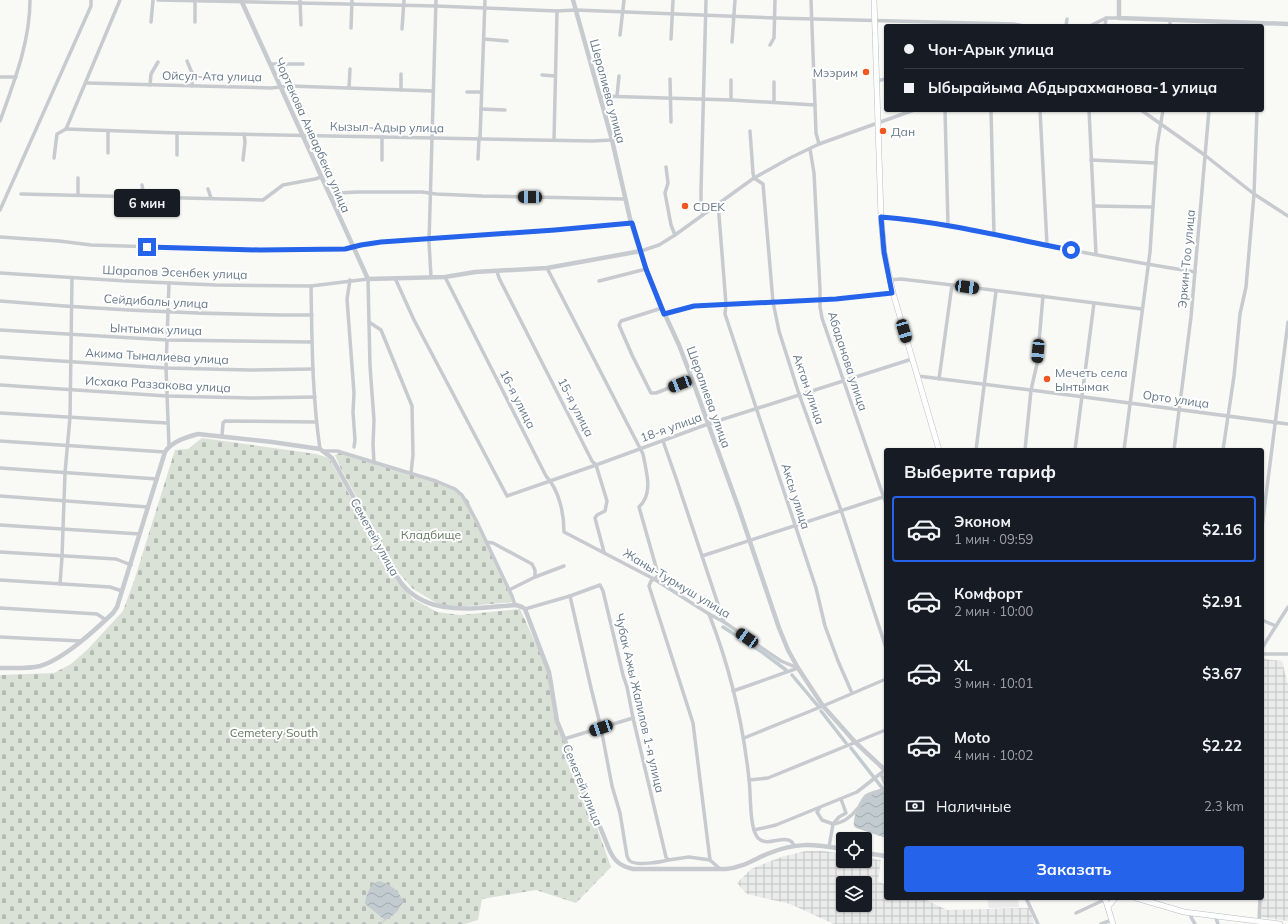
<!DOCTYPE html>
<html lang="ru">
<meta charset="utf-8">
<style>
:root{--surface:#171b24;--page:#20242c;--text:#f1f3f6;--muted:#9ea1a6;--line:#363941;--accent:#2563eb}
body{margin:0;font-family:Mulish,sans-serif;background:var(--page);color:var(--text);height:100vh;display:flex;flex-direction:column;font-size:15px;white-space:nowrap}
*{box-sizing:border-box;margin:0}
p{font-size:13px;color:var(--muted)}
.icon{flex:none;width:22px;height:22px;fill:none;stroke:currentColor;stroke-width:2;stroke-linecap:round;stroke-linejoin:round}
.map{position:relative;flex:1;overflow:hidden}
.panel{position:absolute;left:884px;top:448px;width:380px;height:452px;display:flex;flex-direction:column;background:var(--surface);border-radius:4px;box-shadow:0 1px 3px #0004}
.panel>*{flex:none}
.guide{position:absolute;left:884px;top:24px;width:380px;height:88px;border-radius:4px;box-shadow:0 1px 3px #0004;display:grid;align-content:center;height:88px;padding:0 20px;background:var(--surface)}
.fabs{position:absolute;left:836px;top:832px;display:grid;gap:8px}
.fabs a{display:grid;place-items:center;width:36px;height:36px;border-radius:4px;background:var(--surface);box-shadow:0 1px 3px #0004;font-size:20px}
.end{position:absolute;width:18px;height:18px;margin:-9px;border:5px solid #2563eb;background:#fff;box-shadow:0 0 0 2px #fff}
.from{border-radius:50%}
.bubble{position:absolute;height:28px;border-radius:4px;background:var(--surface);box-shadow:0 1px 3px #0004;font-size:13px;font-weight:700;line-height:28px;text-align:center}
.car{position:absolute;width:12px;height:24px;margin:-12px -6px;border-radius:5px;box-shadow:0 0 3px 1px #0007;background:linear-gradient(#222 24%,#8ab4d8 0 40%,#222 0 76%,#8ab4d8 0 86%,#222 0)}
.guide b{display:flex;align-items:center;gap:14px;height:38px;font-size:15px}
.guide b+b{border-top:1px solid var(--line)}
.guide i{width:10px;height:10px;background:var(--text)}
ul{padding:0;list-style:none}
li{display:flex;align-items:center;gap:12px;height:66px;margin:0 8px 6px;padding:0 12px;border:2px solid transparent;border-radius:4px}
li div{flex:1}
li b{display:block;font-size:15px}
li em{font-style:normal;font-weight:700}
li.on{border-color:var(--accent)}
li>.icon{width:36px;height:36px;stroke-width:1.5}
h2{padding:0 20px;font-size:18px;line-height:48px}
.pay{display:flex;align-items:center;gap:10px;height:44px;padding:0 20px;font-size:15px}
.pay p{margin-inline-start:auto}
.primary-button{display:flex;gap:8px;margin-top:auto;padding:8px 20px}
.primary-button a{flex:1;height:46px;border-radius:4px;background:var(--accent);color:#fff;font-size:16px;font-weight:700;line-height:46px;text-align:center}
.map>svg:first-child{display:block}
.built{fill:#eaebea}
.industrial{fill:url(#industrial-grid);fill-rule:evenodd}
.cemetery{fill:url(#cemetery-stones)}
.water{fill:url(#water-waves)}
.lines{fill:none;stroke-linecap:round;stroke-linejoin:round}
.stream{stroke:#c1cbd0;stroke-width:1}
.canal{stroke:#c1cbd0;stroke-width:3.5}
.secondary-casing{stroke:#b9bec3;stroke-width:6}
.minor{stroke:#c7cbcf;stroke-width:3.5}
.tertiary{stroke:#c7cbcf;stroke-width:4.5}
.secondary{stroke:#fff;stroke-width:5}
.route{stroke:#2563eb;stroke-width:5}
.poi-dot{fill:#f1571e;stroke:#fff;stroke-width:1.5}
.labels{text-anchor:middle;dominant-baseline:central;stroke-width:4;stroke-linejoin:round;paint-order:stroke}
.poi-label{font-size:12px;fill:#66788a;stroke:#fff;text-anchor:start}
.street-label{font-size:12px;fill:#66788a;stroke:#fff}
.park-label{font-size:12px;fill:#667a61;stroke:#fff}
</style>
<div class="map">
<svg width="1288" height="924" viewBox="0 0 1288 924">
<defs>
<pattern id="industrial-grid" width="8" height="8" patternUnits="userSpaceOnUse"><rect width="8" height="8" fill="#eaebea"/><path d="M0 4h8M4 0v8" fill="none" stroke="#c1c3c3"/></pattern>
<pattern id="cemetery-stones" width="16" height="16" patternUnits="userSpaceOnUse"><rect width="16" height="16" fill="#dae1d7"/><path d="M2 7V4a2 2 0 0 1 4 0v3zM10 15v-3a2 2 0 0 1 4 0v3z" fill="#b5bbb4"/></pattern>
<pattern id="water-waves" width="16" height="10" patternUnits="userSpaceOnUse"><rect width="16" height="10" fill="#c1cbd0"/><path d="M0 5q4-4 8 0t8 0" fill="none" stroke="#a1aaaf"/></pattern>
</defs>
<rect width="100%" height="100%" fill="#f9f9f6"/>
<path class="built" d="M987 898H1018L1019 907 989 908Z"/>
<g class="industrial">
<path d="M1262 659 1282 661 1288 685V921L1259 917V898H1262Z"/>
<path d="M806 851H824L843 854V861H865V858L881 860 878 881 886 885V898H922L947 910 1030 908 1034 924H834L790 904 747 894 737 883 751 869 781 857ZM843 883H865V905H843Z"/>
</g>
<g class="cemetery">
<path d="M202 438 316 454 329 458 396 580 413 599 437 612 460 615 520 609 553 681 558 726 585 794 611 867 576 903 536 890 482 899 478 920 465 924H0V675L54 673 71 664 88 649 123 611 134 581 175 450 188 449Z"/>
<path d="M339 453 454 487 468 500 512 594 514 602 457 607 438 604 413 589 398 572 340 467 335 455Z"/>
</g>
<g class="water">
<path d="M886 790V838L856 828 854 826C853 815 860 800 870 795 875 793 881 792 886 790Z"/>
<path d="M379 881C391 885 399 890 403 902 398 910 394 917 385 920L365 904C366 896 370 883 379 881Z"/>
</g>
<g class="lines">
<path class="stream" d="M379 924 385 920"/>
<g class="canal">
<path d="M723 627 762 652 786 670"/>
<path d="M792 675 818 706"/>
<path d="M821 711 846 743"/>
<path d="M851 748 883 789"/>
</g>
<g class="secondary-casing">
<g id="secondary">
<path d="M874 0 881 217 884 252 893 293 939 450"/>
<path d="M1105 898 1113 924"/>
<path d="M1136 898 1184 912 1280 924"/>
<path d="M1108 907 1115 898"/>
</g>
</g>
<g class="minor">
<path d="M158 0 436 6 557 11 576 10 775 18 1014 24 1024 26"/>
<path d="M300 0 301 25"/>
<path d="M811 0 816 133 819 144"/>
<path d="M151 22 153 0"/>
<path d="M195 22V1"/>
<path d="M1066 26 1067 19"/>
<path d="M1090 26 1106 18H1119"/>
<path d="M1105 26 1106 18"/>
<path d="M1170 26V20"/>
<path d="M351 28 352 0"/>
<path d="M402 29 404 0"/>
<path d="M620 35 624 0"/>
<path d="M484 39 507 41"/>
<path d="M671 39 673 0"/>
<path d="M732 42 735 0"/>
<path d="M770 45 774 38 775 0"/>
<path d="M187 61 192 73V86"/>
<path d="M270 64H303"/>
<path d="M401 74V90"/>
<path d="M542 75 555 76"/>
<path d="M0 77H16"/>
<path d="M670 79 671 122"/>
<path d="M876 81 886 79"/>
<path d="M86 83 271 88 290 86 433 91"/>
<path d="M150 85 151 74 158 62"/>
<path d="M349 88 350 69"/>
<path d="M467 92H481"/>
<path d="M600 96 731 100 815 105"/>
<path d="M617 96 619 76"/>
<path d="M731 100V80"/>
<path d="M774 102V82"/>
<path d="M481 109 505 110"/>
<path d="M945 110 948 225"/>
<path d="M991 110 994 234"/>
<path d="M1040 110 1047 245"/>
<path d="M1089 110 1096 254"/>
<path d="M1141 110 1206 156 1254 194 1288 216"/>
<path d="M0 121C14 82 30 42 30 0"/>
<path d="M66 129 177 133 592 141 612 140"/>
<path d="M66 129 120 0"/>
<path d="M750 131 753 173 754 178 763 184 773 302 779 331 799 394 841 510 886 648"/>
<path d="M177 133V155"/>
<path d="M382 137V160"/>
<path d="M480 138 485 0"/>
<path d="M554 140 557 11"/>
<path d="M810 149 814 173 820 290V307L822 318 886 504"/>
<path d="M108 153V131"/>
<path d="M54 158 57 134 66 129"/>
<path d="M478 159 479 138"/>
<path d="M243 160 245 142 244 134"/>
<path d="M1091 160 1156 163"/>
<path d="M666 167 668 183 665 193 671 225 675 235"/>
<path d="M142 185 144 196"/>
<path d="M208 189 211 198"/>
<path d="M21 194 263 200 283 185 315 179 321 177"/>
<path d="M78 194V178"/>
<path d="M331 197 337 193 358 192H422L436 194 482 196 625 199"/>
<path d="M718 203 726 304 725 314 816 588 825 626 838 661 852 693"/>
<path d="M1094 206 1153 207"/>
<path d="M0 210 91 6V0"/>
<path d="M703 215 701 206V190L706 0"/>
<path d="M881 217C937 220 991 234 1046 245 1095 255 1145 264 1195 272"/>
<path d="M0 237 59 241 91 245 259 250 345 249 361 245 381 242 555 230 631 223"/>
<path d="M641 251 659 245 675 235 754 178 790 158 819 144 914 110"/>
<path d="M547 268 643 454C646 471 654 493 639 507L658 574 657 577 651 581 649 586 693 723 710 860 720 869"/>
<path d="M497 271 499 278 592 461 596 465 607 501 605 511 597 515 595 518 604 552"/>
<path d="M0 273 126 281 215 285 311 286 368 279 370 366 374 420 373 444 374 463"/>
<path d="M431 277 429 242 436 0"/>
<path d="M445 277 546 476C559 490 564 513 564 532L654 579 709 614 724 622 781 661 798 668"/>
<path d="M395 278 414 320 507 496 596 465 708 424 912 359"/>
<path d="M350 280 347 299 354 393 353 412 355 440 354 447"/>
<path d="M889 280 901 279 952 285 1142 309"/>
<path d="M599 281 646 269"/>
<path d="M311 286C312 340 312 395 320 449"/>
<path d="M0 301C104 310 208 315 312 315"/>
<path d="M662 308 621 321 619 325 632 355 651 393H656L692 379"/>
<path d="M664 314 694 306 836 299 893 293"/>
<path d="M369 322 381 330 412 406 413 455 411 473"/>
<path d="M0 330 167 340 312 342"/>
<path d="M0 357 166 368 250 370 313 369"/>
<path d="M918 376 1031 390 1288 424"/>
<path d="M939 379 952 285"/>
<path d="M0 385 167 396 251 398 315 397"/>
<path d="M0 413 167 423"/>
<path d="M222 436 223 423 225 421 316 422"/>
<path d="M0 441 165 452"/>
<path d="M663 441 677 481 724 622"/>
<path d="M169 446 166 368 169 283"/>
<path d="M976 450 996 291"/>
<path d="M1025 450 1031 390 1037 364 1043 296"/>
<path d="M1075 450 1094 303"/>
<path d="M1124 450 1150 252 1157 146 1163 110"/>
<path d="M1174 450 1191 317 1209 110"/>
<path d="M1223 450 1234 376 1240 314 1246 287 1254 194 1257 110"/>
<path d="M323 451H337L436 481 455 489 462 495 476 520 512 596 514 602"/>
<path d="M0 468 157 479"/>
<path d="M0 496 148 507"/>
<path d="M0 525 140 534"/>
<path d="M1262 527 1288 322"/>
<path d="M486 542 493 543 532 564 535 570V577"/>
<path d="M0 552 116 559 131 565"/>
<path d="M702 556 886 496"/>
<path d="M0 580 110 587 122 591"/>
<path d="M60 584 62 557 65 473 70 417 72 278"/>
<path d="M509 590 535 577 564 566"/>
<path d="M570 596 591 688 601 728 612 786 620 813 627 856C628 857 628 860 630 861 636 866 661 862 668 860"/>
<path d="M0 608 97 614 106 620"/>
<path d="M525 609 570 596 600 585 603 591 623 675 627 687 633 718 666 857 668 860 689 857 710 860"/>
<path d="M709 614C729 665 743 724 749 779 751 793 749 828 758 838 768 848 783 834 792 842L794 846"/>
<path d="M1262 620 1276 626"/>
<path d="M0 637 81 641"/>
<path d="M1262 648 1288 607"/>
<path d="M1262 654H1288"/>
<path d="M733 691 798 668"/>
<path d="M744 738 823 706 886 679"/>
<path d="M564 739 633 718"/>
<path d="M881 774 886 786"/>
<path d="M749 780 768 778 883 731"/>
<path d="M819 809 817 812 822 820 833 824 839 817 846 813 841 799"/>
<path d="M754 830 776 825 857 792 885 770"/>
<path d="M1262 839V848"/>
<path d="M829 847 833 824C844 823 852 816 859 807 861 803 863 799 866 796 872 792 881 792 886 787"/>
<path d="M1026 898 1038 924"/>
<path d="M1076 913 1106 899"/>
<path d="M1193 913 1191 917 1195 924"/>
<path d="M1215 915 1218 924"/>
<path d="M1259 921 1260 898"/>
<path d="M1101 924 1112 920"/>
</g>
<g class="tertiary">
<path d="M241 0 368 279 445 277 475 272 547 268 641 251"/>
<path d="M573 0 612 140 631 223 646 269 662 308 679 345 692 379 739 509 779 628 788 650 798 668 823 706 855 742 886 771"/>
<path d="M1119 0V18L1288 24"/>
<path d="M0 668C13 668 28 669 40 666 64 659 95 630 113 613L117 607 165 452C171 442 186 437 198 434L272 442 320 449 332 458 397 577C423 619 475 608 516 605L522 607 525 609 549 672 557 721 609 849C614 861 620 866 633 869H726C741 868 753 860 767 854 796 842 813 844 843 849"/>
<path d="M865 853 886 856"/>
</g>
<use href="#secondary" class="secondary"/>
</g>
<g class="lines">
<path class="route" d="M147 247 259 250 345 249 361 245 381 242 555 230 632 223 646 269 664 314 694 306 836 299 892 293 884 252 881 217C945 222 1008 238 1071 250"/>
</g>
<g class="poi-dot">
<circle cx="866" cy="72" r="4"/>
<circle cx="883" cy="131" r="4"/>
<circle cx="685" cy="206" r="4"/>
<circle cx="1047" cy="379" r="4"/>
</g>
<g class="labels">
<g class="poi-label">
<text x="858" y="72" text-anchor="end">Мээрим</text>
<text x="891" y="131">Дан</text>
<text x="693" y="206">CDEK</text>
<text x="1055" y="372">Мечеть села<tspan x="1055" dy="14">Ынтымак</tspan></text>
</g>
<g class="street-label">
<text transform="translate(212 76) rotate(1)">Ойсул-Ата улица</text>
<text transform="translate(608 91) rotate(75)">Шералиева улица</text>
<text transform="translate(387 127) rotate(1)">Кызыл-Адыр улица</text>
<text transform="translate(313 135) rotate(66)">Чортекова Анварбека улица</text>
<text transform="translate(1186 259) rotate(-85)">Эркин-Тоо улица</text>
<text transform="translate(175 272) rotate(2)">Шарапов Эсенбек улица</text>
<text transform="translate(156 301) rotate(3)">Сейдибалы улица</text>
<text transform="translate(156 329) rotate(2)">Ынтымак улица</text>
<text transform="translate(157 356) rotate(3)">Акима Тыналиева улица</text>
<text transform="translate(848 361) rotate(72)">Абаданова улица</text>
<text transform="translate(158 384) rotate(3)">Исхака Раззакова улица</text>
<text transform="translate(809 389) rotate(71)">Актан улица</text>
<text transform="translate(709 397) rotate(70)">Шералиева улица</text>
<text transform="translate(518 399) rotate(63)">16-я улица</text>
<text transform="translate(1176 399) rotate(8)">Орто улица</text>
<text transform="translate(576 407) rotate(63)">15-я улица</text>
<text transform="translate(671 427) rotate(-20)">18-я улица</text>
<text transform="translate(796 496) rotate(72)">Аксы улица</text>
<text transform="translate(375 537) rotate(61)">Семетей улица</text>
<text transform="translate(677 583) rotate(31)">Жаны-Турмуш улица</text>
<text transform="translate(640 703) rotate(77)">Чубак Ажы Жалилов 1-я улица</text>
<text transform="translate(583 785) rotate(68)">Семетей улица</text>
</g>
<g class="park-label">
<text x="431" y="534">Кладбище</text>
<text x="274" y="732">Cemetery South</text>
</g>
</g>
</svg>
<div class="fabs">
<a><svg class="icon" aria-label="locate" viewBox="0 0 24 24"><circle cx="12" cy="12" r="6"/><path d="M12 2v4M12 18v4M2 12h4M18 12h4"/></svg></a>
<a><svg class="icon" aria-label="layers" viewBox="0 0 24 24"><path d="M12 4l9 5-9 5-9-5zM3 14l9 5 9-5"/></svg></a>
</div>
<i class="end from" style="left:1071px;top:250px"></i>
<i class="end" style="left:147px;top:247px"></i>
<div class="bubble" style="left:114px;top:189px;width:66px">6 мин</div>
<i class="car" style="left:530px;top:197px;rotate:271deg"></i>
<i class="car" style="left:967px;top:287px;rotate:98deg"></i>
<i class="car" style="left:904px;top:331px;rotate:164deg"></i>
<i class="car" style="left:1038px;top:351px;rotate:185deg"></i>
<i class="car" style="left:680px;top:384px;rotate:249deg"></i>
<i class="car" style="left:747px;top:638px;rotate:304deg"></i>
<i class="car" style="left:601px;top:728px;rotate:251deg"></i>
<div class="guide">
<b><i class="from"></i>Чон-Арык улица</b>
<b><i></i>Ыбырайыма Абдырахманова-1 улица</b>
</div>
<section class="panel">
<h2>Выберите тариф</h2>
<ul>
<li class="on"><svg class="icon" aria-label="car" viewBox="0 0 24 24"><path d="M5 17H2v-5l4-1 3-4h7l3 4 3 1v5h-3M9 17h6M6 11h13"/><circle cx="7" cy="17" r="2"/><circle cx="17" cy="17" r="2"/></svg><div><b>Эконом</b><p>1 мин · 09:59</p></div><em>$2.16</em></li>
<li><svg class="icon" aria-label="car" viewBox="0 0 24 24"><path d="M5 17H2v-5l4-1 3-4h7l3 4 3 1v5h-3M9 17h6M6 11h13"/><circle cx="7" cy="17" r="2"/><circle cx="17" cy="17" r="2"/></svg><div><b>Комфорт</b><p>2 мин · 10:00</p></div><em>$2.91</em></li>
<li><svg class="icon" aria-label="car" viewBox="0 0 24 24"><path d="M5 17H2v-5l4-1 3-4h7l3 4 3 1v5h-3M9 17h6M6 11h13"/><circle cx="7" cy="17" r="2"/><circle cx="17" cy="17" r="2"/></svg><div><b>XL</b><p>3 мин · 10:01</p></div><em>$3.67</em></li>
<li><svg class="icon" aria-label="car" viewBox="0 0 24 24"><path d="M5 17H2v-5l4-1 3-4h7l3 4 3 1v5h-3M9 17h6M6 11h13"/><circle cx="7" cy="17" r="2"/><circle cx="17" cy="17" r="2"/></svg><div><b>Moto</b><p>4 мин · 10:02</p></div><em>$2.22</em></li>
</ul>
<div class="pay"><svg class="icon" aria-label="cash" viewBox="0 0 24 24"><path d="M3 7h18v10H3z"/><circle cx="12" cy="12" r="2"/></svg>Наличные<p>2.3 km</p></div>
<div class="primary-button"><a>Заказать</a></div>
</section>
</div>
